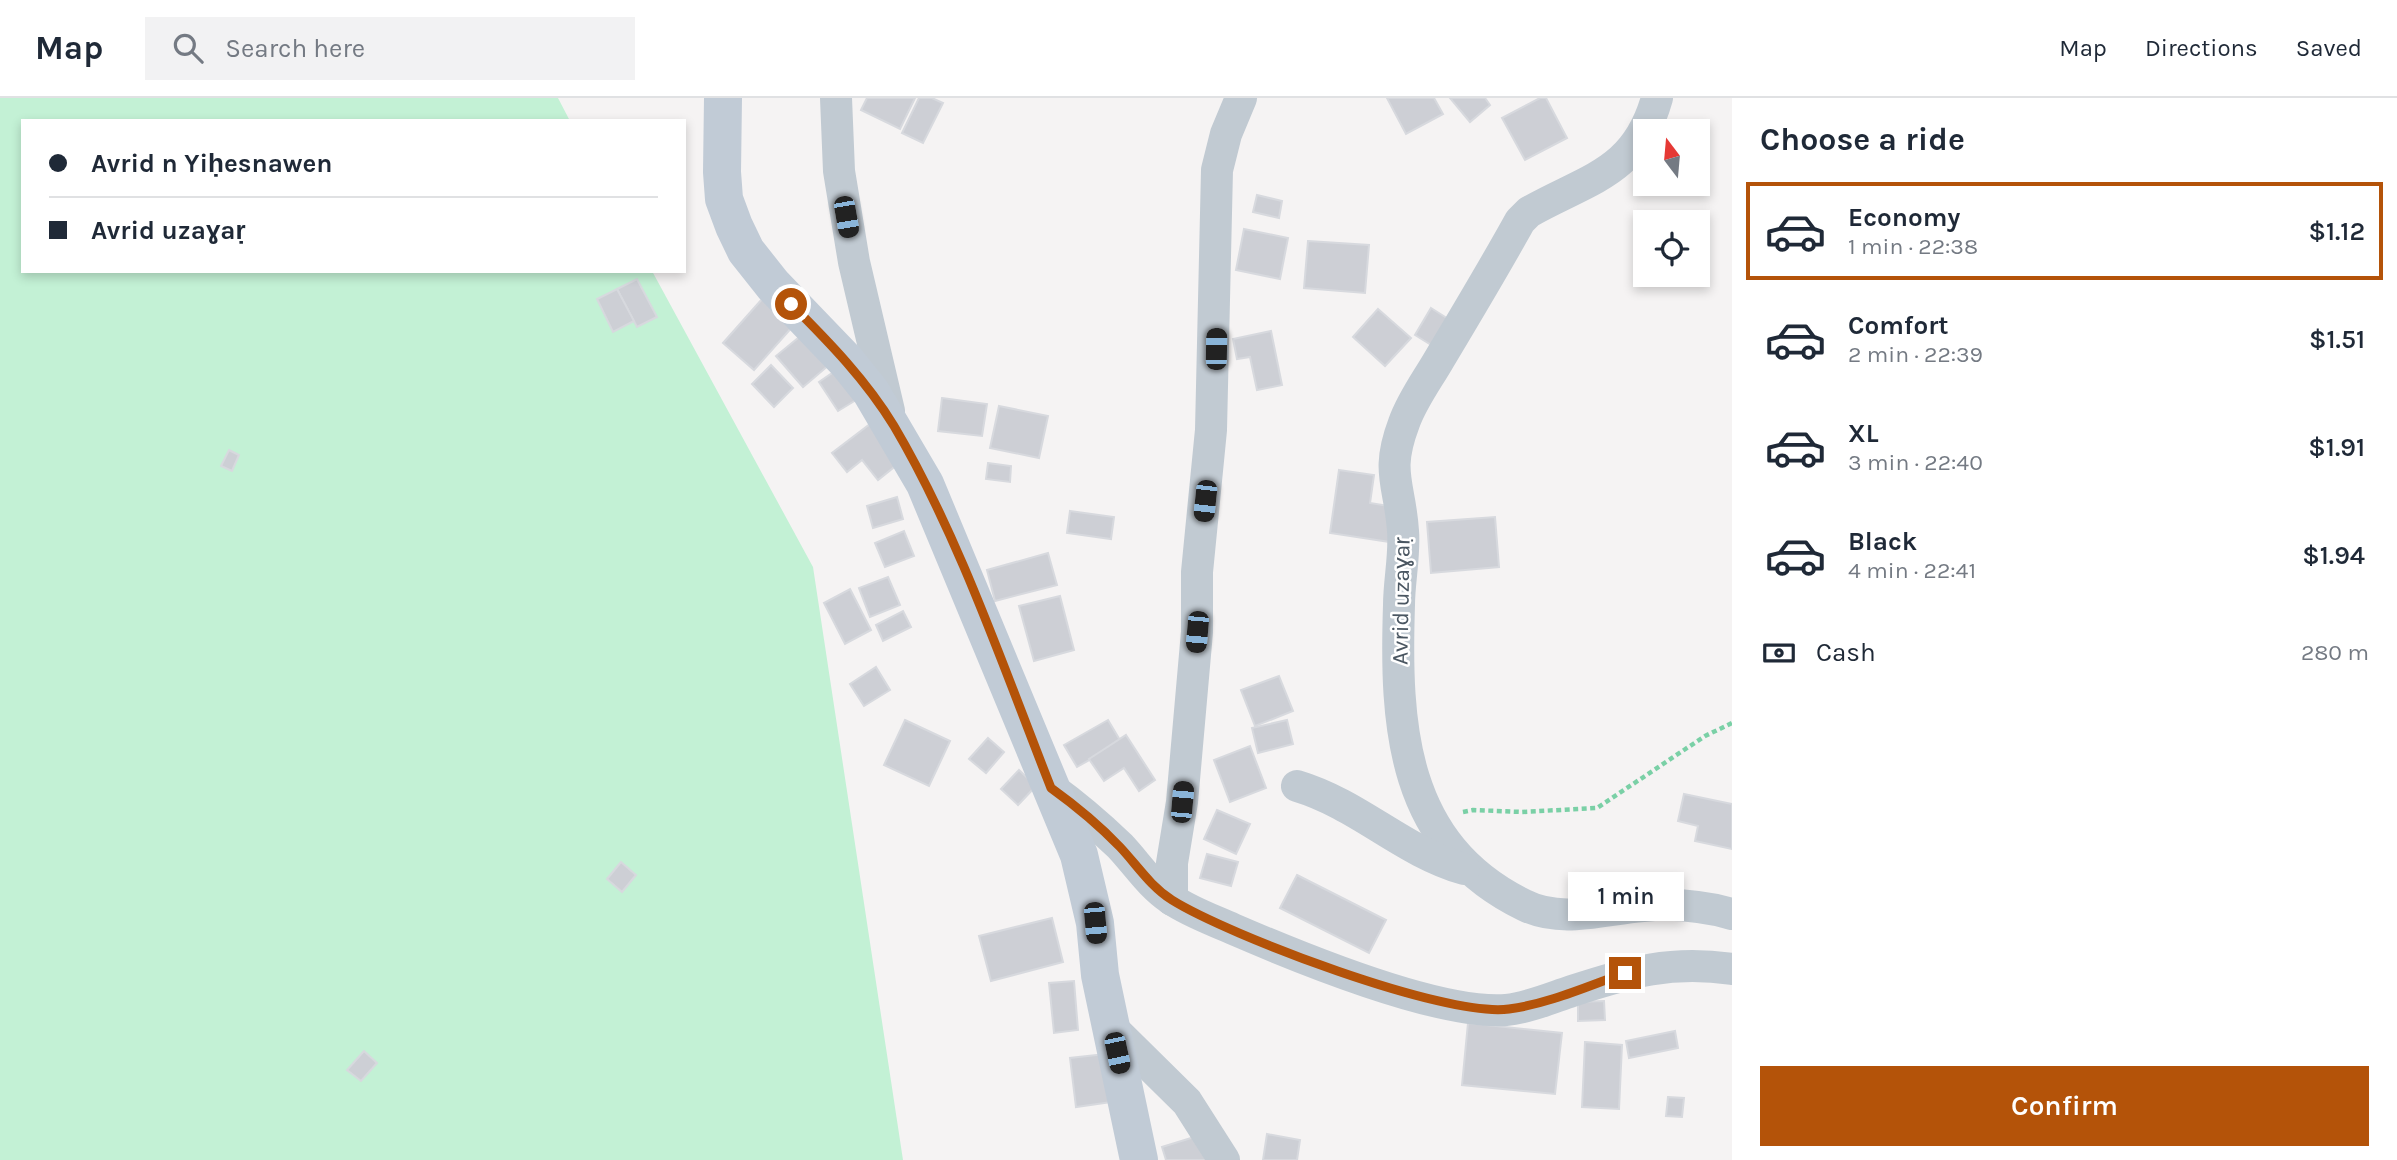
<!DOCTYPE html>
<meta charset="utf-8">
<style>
:root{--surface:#fff;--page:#f2f2f3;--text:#1f2937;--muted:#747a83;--line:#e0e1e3;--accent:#b45309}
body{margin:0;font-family:Karla,sans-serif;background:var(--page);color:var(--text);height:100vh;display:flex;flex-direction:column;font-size:26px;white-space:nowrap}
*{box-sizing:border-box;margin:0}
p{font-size:23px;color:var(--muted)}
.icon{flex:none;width:38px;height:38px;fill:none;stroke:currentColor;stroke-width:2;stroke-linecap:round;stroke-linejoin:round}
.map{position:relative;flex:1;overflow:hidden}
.side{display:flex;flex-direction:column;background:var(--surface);width:665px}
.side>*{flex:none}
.top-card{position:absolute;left:21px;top:21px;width:665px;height:154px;border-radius:0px;box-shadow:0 4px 10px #0003;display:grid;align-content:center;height:154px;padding:0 28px;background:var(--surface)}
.needle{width:46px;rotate:344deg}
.buttons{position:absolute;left:1633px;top:21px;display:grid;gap:14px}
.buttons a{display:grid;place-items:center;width:77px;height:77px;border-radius:0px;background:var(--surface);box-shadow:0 4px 10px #0003;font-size:35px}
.end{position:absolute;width:32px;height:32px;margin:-16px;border:9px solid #b45309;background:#fff;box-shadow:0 0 0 4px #fff}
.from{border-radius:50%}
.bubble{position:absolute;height:49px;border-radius:0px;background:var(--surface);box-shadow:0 4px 10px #0003;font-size:23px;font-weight:600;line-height:49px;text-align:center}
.car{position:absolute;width:21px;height:42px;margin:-21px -10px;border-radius:9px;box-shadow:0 0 5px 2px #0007;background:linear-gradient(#222 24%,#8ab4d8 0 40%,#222 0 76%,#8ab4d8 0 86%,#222 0)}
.top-card b{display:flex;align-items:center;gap:24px;height:66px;font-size:26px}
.top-card b+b{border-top:2px solid var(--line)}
.top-card i{width:18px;height:18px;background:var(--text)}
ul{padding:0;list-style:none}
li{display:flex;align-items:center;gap:21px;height:98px;margin:0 14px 10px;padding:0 14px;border:4px solid transparent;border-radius:0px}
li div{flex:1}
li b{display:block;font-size:26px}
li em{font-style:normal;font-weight:600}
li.active{border-color:var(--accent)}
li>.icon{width:63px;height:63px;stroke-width:1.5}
h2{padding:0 28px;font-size:32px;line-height:84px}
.pay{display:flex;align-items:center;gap:18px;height:77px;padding:0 28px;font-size:26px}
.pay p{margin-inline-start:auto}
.primary-button{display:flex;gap:14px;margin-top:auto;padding:14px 28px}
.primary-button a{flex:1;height:80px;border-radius:0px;background:var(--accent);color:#fff;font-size:28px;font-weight:600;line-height:80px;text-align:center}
header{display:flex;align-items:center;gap:42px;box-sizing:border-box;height:98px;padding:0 35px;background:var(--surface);border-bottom:2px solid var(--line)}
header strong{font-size:33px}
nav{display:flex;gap:38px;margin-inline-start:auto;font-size:24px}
.search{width:490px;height:63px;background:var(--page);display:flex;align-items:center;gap:18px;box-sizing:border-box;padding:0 24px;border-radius:0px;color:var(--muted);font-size:26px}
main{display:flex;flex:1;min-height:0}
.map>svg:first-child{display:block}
.green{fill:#c3f1d5}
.building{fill:#cdcfd5;stroke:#d7d9de;stroke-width:2}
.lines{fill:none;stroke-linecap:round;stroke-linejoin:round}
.path{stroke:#7ad0a6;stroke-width:4.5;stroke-dasharray:5 3.5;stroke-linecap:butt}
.street{stroke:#c1cad2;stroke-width:32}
.secondary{stroke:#c1cbd6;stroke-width:38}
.route{stroke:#b45309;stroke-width:9}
.labels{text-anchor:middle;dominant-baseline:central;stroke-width:5;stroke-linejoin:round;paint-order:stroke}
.street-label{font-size:23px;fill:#4a5661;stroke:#fff}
</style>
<header>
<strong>Map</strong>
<div class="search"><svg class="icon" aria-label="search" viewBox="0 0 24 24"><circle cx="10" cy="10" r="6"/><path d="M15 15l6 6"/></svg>Search here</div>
<nav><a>Map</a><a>Directions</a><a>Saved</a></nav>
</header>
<main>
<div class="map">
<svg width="1732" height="1062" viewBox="0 0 1732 1062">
<rect width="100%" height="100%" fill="#f5f3f3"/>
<path class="green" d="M0 0H558L570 23H23V173H652L813 469 903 1062H0Z"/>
<g class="building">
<path d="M867 0H915L900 31 861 12Z"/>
<path d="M919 0H932L943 5 923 45 902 35Z"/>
<path d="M1387 0H1434L1443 16 1406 36Z"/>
<path d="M1450 0H1485L1490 7 1470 24Z"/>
<path d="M1540 0H1546L1567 40 1525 62 1502 20Z"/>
<path d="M1257 97 1282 103 1279 120 1253 114Z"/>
<path d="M1244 131 1288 140 1280 181 1236 172Z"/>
<path d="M1308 143 1369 147 1365 195 1304 190Z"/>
<path d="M637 181 657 219 637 229 617 191Z"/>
<path d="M617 191 634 223 613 234 597 201Z"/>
<path d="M763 200 794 227 754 272 723 245Z"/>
<path d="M1431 210 1453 224 1436 250 1415 237Z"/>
<path d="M1378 211 1411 240 1385 268 1353 239Z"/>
<path d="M1271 233 1282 287 1257 292 1250 259 1237 261 1233 241Z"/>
<path d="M803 236 829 267 803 289 776 258Z"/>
<path d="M771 267 793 290 774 309 752 286Z"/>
<path d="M841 269 861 299 838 313 819 284Z"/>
<path d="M942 300 987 306 982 338 938 333Z"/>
<path d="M999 308 1048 318 1039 360 990 350Z"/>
<path d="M874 323 903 362 878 382 862 362 847 374 832 355Z"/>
<path d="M229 352 239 357 232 373 221 368Z"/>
<path d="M988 365 1011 368 1010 384 986 381Z"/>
<path d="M1339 372 1374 377 1370 405 1395 409 1390 444 1330 435Z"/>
<path d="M897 399 903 421 873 430 867 408Z"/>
<path d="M1070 413 1114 419 1111 441 1067 435Z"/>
<path d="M1495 419 1499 469 1431 475 1427 424Z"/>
<path d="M904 433 914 458 885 469 875 445Z"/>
<path d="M1048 455 1057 487 995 503 987 472Z"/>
<path d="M888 479 900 507 870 519 859 490Z"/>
<path d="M850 491 871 532 845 546 824 505Z"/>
<path d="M1060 498 1074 552 1034 563 1019 508Z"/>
<path d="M903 513 911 529 883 543 876 527Z"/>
<path d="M876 569 890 592 864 608 850 586Z"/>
<path d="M1279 578 1293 613 1255 628 1241 592Z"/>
<path d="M905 622 950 643 929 688 884 667Z"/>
<path d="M1108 622 1121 644 1077 669 1064 647Z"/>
<path d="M1287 622 1293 646 1258 655 1252 630Z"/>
<path d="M1126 637 1155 682 1139 693 1124 670 1104 683 1089 661Z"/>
<path d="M988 640 1004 654 986 675 969 661Z"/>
<path d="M1250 648 1266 690 1230 704 1214 662Z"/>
<path d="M1019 672 1036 688 1018 707 1001 691Z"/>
<path d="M1684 696 1732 706V751L1695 743 1698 728 1678 723Z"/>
<path d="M1217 712 1250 726 1236 756 1204 741Z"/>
<path d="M1207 756 1238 764 1231 788 1200 780Z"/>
<path d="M621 764 636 777 622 794 607 781Z"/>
<path d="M1297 777 1386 822 1369 855 1280 810Z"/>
<path d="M1052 820 1063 864 991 883 979 838Z"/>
<path d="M1074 883 1078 932 1054 935 1049 885Z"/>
<path d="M1604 903 1605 922 1578 923V904Z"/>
<path d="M1468 925 1562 935 1555 996 1462 987Z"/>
<path d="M1675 933 1678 950 1629 960 1626 943Z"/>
<path d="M1585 944 1622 947 1619 1011 1582 1009Z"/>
<path d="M364 953 377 965 361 983 347 972Z"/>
<path d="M1105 956 1112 1004 1076 1009 1070 960Z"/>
<path d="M1668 999 1684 1000 1682 1019 1666 1018Z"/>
<path d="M1204 1036 1213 1062H1166L1162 1049Z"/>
<path d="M1267 1036 1300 1042 1297 1062H1263Z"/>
</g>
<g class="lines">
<path class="path" d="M1463 714 1473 712 1522 714 1597 710 1705 638 1732 625"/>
<g class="street">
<path d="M836 0 839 73 854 164 889 313"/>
<path d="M1657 0C1636 75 1589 80 1529 114L1520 123C1494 170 1467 215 1440 260 1428 281 1412 302 1404 325 1385 375 1400 386 1403 433 1405 457 1399 483 1399 507 1395 628 1401 747 1524 807 1561 826 1604 811 1643 808 1673 805 1703 808 1732 816"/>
<path d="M1297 688C1360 707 1402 753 1464 771"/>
<path d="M1051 690C1076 708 1098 727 1120 748 1137 766 1150 787 1171 801 1190 814 1213 822 1233 831 1298 859 1437 917 1506 912 1528 910 1551 900 1572 893 1630 874 1671 862 1732 871"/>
<path d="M1172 802V765L1182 704 1197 534V474L1211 332 1217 72 1226 36 1241 0"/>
<path d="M1112 930 1187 1004 1224 1062"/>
</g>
<path class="secondary" d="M723 0 722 74 724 101 734 128 746 153 773 187 847 264 871 294 925 386 1079 757 1095 825 1100 877 1139 1062"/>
</g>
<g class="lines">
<path class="route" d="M791 206C829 244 866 282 894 328 959 438 1004 571 1051 690 1076 708 1099 727 1120 749 1137 767 1150 788 1172 802 1228 837 1445 920 1509 911 1548 906 1588 888 1625 875"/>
</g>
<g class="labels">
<g class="street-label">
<text transform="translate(1401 503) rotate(-89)">Avrid uzaɣaṛ</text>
</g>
</g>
</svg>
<div class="buttons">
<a><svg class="needle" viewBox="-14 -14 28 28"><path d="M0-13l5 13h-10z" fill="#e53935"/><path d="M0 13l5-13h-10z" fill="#747a83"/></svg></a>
<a><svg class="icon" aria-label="locate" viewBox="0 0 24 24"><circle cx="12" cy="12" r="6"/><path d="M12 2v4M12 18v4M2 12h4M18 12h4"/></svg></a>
</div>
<i class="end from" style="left:791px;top:206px"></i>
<i class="end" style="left:1625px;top:875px"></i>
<div class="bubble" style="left:1568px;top:774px;width:116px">1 min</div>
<i class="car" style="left:846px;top:119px;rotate:170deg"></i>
<i class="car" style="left:1216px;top:251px;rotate:1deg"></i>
<i class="car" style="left:1205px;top:403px;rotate:186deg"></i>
<i class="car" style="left:1197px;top:534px;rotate:185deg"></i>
<i class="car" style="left:1182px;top:704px;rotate:5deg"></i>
<i class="car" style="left:1095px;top:825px;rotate:175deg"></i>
<i class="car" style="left:1117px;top:955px;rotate:168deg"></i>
<div class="top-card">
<b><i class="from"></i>Avrid n Yiḥesnawen</b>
<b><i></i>Avrid uzaɣaṛ</b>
</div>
</div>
<section class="side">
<h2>Choose a ride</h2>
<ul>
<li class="active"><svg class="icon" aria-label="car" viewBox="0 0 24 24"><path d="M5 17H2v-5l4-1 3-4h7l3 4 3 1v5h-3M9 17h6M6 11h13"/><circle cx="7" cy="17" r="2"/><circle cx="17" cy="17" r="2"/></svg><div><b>Economy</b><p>1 min · 22:38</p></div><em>$1.12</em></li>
<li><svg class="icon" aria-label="car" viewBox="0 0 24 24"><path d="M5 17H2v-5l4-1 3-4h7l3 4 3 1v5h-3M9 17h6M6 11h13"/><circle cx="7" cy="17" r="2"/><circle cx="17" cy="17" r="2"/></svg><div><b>Comfort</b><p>2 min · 22:39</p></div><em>$1.51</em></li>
<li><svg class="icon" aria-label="car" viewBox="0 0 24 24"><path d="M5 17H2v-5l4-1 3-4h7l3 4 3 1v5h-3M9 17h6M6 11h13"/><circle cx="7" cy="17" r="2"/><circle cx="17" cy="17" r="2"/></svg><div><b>XL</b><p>3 min · 22:40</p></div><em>$1.91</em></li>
<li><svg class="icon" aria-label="car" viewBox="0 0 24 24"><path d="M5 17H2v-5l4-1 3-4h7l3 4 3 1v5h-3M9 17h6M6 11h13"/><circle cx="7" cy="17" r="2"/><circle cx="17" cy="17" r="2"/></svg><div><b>Black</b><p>4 min · 22:41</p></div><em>$1.94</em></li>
</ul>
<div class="pay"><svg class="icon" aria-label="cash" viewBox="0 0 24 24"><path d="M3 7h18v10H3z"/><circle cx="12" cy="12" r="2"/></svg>Cash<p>280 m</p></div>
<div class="primary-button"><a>Confirm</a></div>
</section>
</main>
